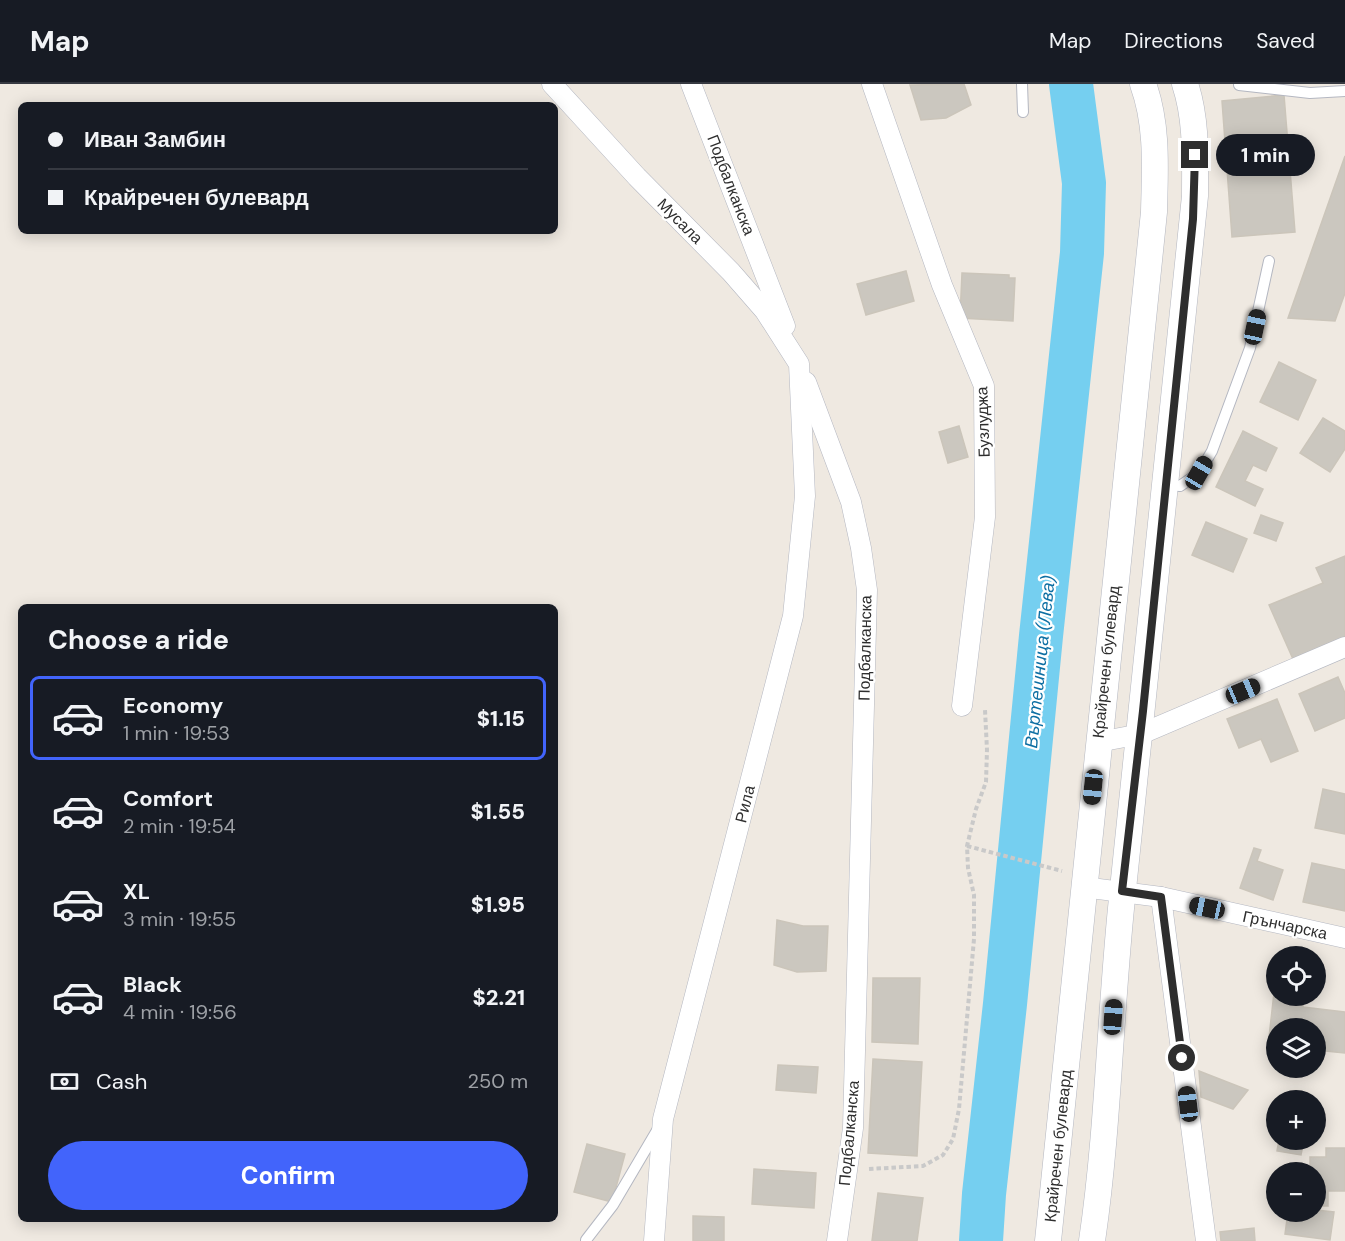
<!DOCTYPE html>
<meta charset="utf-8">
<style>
:root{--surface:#171b24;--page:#242831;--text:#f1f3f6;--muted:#9ea1a6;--line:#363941;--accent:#4264fb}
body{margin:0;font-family:"DM Sans",sans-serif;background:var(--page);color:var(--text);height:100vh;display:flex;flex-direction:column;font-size:22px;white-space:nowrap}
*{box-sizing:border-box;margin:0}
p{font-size:20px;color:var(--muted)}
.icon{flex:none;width:33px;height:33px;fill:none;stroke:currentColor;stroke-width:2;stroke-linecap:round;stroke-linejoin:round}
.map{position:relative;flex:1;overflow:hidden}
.panel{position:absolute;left:18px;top:520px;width:540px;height:618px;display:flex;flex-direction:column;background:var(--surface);border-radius:9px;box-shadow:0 3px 15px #0003}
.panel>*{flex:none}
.top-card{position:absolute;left:18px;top:18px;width:540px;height:132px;border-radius:9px;box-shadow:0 3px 15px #0003;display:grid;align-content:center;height:132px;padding:0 30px;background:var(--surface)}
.controls{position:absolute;left:1266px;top:862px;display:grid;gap:12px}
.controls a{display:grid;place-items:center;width:60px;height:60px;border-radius:50%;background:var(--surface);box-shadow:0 3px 15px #0003;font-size:30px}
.end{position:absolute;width:27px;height:27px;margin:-14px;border:8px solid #2e2e2e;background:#fff;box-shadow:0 0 0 3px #fff}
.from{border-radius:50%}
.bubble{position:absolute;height:42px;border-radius:21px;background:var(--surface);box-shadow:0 3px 15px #0003;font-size:20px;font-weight:800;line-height:42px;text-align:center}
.car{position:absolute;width:18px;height:36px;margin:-18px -9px;border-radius:8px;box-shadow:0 0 4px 2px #0007;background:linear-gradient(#222 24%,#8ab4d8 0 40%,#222 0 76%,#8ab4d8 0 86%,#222 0)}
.top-card b{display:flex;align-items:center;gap:21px;height:57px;font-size:22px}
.top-card b+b{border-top:2px solid var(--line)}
.top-card i{width:15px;height:15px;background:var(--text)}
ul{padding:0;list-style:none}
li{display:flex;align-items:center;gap:18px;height:84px;margin:0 12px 9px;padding:0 18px;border:3px solid transparent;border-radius:9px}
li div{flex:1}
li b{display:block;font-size:22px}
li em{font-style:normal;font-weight:800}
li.active{border-color:var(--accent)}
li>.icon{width:54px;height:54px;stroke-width:1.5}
h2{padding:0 30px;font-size:27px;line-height:72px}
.pay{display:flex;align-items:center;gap:15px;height:66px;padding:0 30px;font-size:22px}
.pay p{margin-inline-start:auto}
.button{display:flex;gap:12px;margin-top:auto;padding:12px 30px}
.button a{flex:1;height:69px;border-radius:36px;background:var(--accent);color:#fff;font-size:24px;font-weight:800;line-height:69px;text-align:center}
header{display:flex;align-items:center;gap:36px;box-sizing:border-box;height:84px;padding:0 30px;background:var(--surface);border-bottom:2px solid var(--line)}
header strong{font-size:28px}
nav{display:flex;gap:33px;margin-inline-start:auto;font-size:21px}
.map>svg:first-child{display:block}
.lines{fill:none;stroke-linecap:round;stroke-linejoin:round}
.river{stroke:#75cff0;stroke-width:44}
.building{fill:#cbc7bf;stroke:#cbc5ba;stroke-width:1.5}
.service-casing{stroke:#b4b7c1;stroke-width:12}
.minor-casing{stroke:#b4b7c1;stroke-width:21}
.tertiary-casing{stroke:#b4b7c1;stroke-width:27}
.path{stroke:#c9c9c9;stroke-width:4;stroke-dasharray:4.5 3;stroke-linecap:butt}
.service{stroke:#fff;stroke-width:10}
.minor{stroke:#fff;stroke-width:20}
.tertiary{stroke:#fff;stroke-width:26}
.route{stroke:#2e2e2e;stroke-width:8}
.labels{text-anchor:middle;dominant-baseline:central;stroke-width:4.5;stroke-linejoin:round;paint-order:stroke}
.street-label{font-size:16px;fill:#2e2e2e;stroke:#fff}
.water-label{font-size:18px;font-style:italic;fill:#0d6fa3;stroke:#fff}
</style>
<header>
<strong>Map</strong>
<nav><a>Map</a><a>Directions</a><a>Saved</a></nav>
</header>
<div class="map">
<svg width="1345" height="1157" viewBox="0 0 1345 1157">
<rect width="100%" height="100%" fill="#efe9e1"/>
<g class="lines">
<path class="river" d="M981 1157 984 1110 1005 920 1041 552 1082 169 1084 99 1071 0"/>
</g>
<g class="building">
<path d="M964 0 971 21 946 34 921 36 910 1Z"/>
<path d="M1284 11 1295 148 1232 153 1222 17Z"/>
<path d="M1345 72V209L1335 237 1288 234Z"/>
<path d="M906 187 914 217 866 231 857 200Z"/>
<path d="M962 189 1009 191V194H1015L1013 237 960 234Z"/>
<path d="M1279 278 1316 296 1298 336 1260 318Z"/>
<path d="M1323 334 1345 347V365L1330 388 1300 369Z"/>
<path d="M959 342 968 373 948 379 939 348Z"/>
<path d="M1243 347 1277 364 1266 387 1253 381 1245 397 1263 405 1255 422 1216 403Z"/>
<path d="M1261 431 1283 439 1276 457 1254 449Z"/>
<path d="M1206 438 1247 455 1233 488 1192 471Z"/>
<path d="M1345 472V553L1293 575 1269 521 1323 499 1316 484Z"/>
<path d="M1338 593 1345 609V634L1315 647 1299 610Z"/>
<path d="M1277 615 1298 667 1271 678 1261 655 1239 664 1227 635Z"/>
<path d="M1323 705 1345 710V750L1315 744Z"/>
<path d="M1254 764 1261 766 1257 777 1283 786 1273 816 1240 804Z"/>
<path d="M1312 779 1345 786V827L1303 818Z"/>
<path d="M777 836 803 842H828L826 887 797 888 774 881Z"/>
<path d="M873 894H920L918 960 872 958Z"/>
<path d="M1275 900 1276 901V912H1304L1303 923 1345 928V969L1316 966V945H1276V962H1274L1275 953H1269Z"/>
<path d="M873 975 922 978 917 1072 868 1069Z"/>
<path d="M778 981 818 983 816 1009 776 1006Z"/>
<path d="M1199 987 1248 1006 1233 1025 1201 1013Z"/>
<path d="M1279 1056H1304L1301 1071 1277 1067Z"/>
<path d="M587 1060 625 1070 612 1118 574 1108Z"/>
<path d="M1326 1064H1345V1107H1328V1122H1316V1089H1310V1073H1326Z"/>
<path d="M754 1085 816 1089 814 1124 752 1120Z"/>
<path d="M878 1109 923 1114 917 1157H872Z"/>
<path d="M1316 1126 1334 1128 1330 1156 1285 1150 1288 1128H1316Z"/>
<path d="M693 1132 724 1133V1157H693Z"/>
<path d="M1254 1144 1255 1157H1221L1220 1148Z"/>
</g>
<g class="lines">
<g class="service-casing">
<g id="service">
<path d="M1022 0 1023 28"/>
<path d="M1239 1 1310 9 1345 7"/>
<path d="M1166 401 1180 402 1199 389 1212 367 1250 264 1269 177"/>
<path d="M586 1156 613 1121 659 1043"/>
</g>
</g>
<g class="minor-casing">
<g id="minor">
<path d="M552 0 637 93 731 188 765 227 799 280 805 412 793 532 663 1035 654 1157"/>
<path d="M691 0 785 242"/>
<path d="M872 0 942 201 984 302 985 433 962 622"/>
<path d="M806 298 851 418 861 464 867 506 853 1044 837 1157"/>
<path d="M1098 658 1141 650 1345 563"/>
<path d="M1083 803 1161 813 1345 854"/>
<path d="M1161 813 1206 1157"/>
</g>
</g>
<g class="tertiary-casing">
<g id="tertiary">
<path d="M1048 1157 1154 128C1155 85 1158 41 1143 0"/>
<path d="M1092 1157C1109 1041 1110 922 1123 805 1148 574 1172 343 1195 112 1195 75 1197 36 1185 0"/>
</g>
</g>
<g class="path">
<path d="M967 762 1062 787"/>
<path d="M869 1085 923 1082 943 1071 953 1055 959 1025 974 855V811L968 784 967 762 976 725 986 698 987 666 985 626"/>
</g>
<use href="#service" class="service"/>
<use href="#minor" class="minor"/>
<use href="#tertiary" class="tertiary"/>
</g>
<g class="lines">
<path class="route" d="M1182 974 1161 813 1122 807 1143 627 1193 135 1195 71"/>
</g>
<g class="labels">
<g class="street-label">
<text transform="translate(731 101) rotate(69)">Подбалканска</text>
<text transform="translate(680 137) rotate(45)">Мусала</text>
<text transform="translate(983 338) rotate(-92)">Бузлуджа</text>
<text transform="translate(865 564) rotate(-89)">Подбалканска</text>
<text transform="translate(1106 578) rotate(-84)">Крайречен булевард</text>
<text transform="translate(745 720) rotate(-76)">Рила</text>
<text transform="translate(1285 841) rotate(12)">Грънчарска</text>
<text transform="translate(849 1049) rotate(-85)">Подбалканска</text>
<text transform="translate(1058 1062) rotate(-84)">Крайречен булевард</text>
</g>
<g class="water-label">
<text transform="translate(1040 578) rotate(-84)">Въртешница (Лева)</text>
</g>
</g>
</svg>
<div class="controls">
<a><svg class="icon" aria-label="locate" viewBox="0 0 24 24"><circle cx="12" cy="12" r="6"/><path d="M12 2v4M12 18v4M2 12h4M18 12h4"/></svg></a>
<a><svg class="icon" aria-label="layers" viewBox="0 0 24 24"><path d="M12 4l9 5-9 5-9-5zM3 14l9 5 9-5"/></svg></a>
<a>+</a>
<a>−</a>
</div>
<i class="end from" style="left:1182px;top:974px"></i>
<i class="end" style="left:1195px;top:71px"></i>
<div class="bubble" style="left:1216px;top:50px;width:99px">1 min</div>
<i class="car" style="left:1255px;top:243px;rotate:12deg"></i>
<i class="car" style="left:1199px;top:389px;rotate:30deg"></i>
<i class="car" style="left:1243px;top:607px;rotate:67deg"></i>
<i class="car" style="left:1093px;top:703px;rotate:186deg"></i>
<i class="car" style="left:1207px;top:824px;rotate:282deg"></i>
<i class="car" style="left:1113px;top:933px;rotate:4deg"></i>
<i class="car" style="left:1188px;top:1020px;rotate:353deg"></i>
<div class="top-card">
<b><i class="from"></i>Иван Замбин</b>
<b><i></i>Крайречен булевард</b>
</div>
<section class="panel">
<h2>Choose a ride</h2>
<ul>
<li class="active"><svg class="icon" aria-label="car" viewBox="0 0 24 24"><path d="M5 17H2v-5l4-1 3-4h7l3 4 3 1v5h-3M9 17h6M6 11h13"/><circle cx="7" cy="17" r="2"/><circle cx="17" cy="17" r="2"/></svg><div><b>Economy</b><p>1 min · 19:53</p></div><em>$1.15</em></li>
<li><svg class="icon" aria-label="car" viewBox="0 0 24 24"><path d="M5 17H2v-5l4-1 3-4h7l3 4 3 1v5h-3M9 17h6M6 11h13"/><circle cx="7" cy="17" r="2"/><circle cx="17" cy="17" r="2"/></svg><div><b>Comfort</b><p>2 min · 19:54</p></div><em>$1.55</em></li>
<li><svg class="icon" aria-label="car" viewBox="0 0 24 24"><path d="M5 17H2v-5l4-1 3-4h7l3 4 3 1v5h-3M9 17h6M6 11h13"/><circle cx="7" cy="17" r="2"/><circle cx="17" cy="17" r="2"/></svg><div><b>XL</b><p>3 min · 19:55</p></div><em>$1.95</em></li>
<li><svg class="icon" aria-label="car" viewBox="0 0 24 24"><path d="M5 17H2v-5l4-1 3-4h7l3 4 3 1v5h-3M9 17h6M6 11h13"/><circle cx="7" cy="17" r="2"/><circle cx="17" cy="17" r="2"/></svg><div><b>Black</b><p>4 min · 19:56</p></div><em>$2.21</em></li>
</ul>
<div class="pay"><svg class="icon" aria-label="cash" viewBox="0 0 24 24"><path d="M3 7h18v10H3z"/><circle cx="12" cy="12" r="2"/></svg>Cash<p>250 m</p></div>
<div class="button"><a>Confirm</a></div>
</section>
</div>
